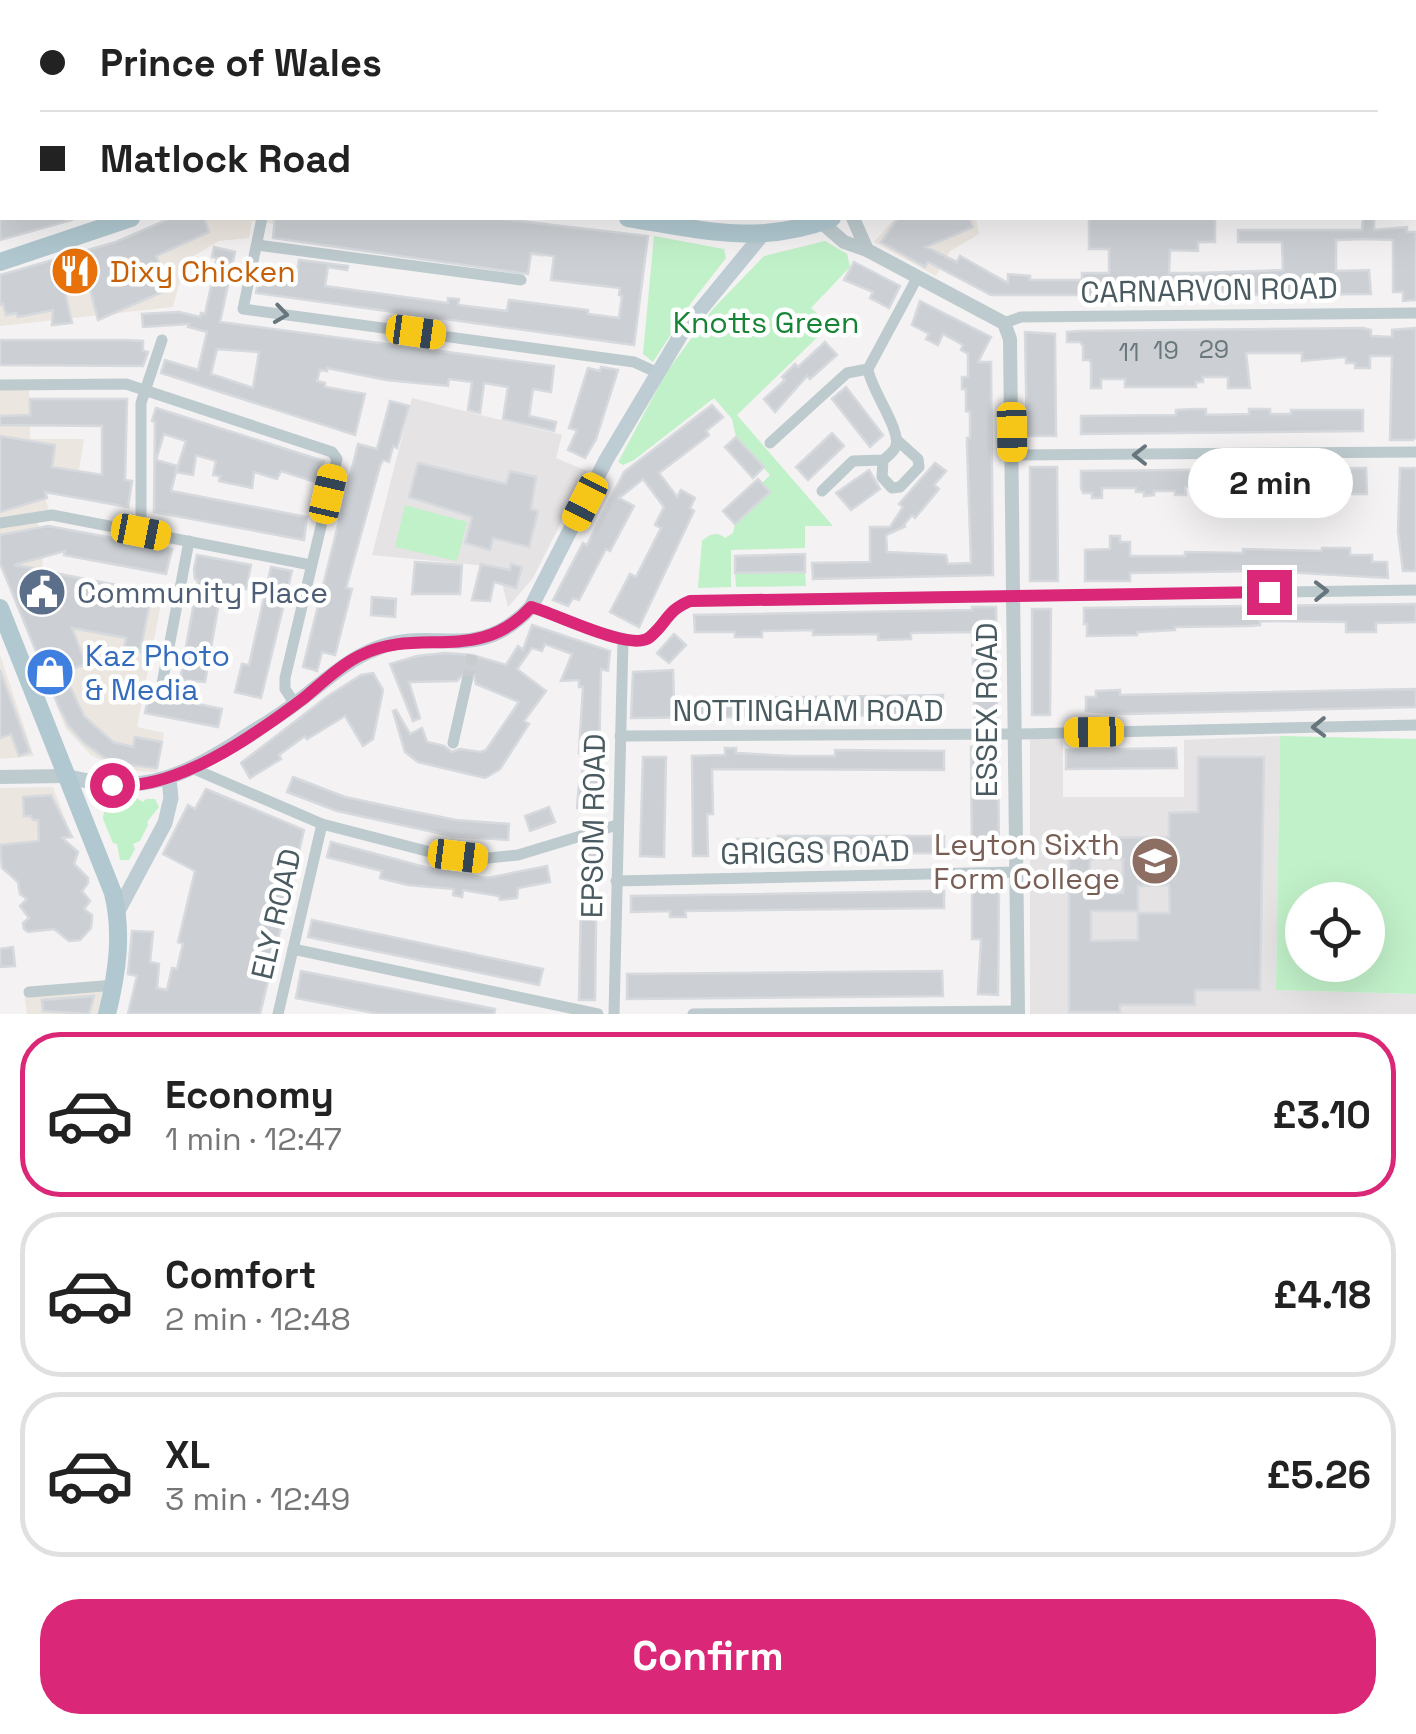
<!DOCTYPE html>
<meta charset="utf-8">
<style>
:root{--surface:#fff;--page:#f2f2f2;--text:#222;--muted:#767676;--line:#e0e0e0;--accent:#db2777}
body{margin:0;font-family:"Space Grotesk",sans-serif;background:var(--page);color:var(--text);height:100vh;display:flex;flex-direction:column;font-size:38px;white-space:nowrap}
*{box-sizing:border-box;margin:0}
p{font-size:32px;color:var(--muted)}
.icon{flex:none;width:55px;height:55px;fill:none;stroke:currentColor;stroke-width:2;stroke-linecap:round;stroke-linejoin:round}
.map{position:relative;height:1014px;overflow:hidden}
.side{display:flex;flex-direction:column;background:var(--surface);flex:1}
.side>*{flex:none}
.hud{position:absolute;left:0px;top:0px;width:1418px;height:220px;box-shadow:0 10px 40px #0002;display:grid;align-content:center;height:220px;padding:0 40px;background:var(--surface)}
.buttons{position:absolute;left:1285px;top:882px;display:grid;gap:20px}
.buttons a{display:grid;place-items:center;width:100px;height:100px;border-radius:50%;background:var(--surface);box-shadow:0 10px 40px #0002;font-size:50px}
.end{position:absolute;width:45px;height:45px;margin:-22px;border:12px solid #db2777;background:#fff;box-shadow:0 0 0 5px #fff}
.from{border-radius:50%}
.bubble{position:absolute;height:70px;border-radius:35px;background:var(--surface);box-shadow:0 10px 40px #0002;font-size:32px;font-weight:600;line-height:70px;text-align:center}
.car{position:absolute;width:30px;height:60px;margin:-30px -15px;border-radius:12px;box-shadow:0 0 8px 2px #0007;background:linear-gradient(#f5c518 24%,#345 0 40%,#f5c518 0 76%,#345 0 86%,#f5c518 0)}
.hud b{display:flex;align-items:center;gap:35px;height:95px;font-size:38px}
.hud b+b{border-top:2px solid var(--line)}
.hud i{width:25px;height:25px;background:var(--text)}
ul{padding:18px 0 0;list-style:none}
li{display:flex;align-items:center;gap:30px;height:165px;margin:0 20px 15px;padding:0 20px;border:5px solid var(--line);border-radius:40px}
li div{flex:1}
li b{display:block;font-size:38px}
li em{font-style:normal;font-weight:600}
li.on{border-color:var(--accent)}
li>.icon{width:90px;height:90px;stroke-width:1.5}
.primary-button{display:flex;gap:20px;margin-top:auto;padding:20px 40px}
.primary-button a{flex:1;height:115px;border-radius:40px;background:var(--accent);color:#fff;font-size:40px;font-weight:600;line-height:115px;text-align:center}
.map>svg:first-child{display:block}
.commercial{fill:#ebe6df}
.education{fill:#e5e3e4}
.green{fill:#c1f1c9;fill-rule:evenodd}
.building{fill:#ccd0d4;stroke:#d6d9dd;stroke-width:2.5;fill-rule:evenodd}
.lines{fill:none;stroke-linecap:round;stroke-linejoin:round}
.minor-tunnel{stroke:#c9ccce;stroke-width:11;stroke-dasharray:11 5.5;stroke-linecap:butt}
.minor{stroke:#bdcace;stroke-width:11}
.tertiary{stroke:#bdcace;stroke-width:14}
.secondary{stroke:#bdcdd3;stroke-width:15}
.primary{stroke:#b1c8d0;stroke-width:18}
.oneway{stroke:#66767c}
.route{stroke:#db2777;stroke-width:12}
.labels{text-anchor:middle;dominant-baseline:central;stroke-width:9;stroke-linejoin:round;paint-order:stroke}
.number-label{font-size:25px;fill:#6a787d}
.food-label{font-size:30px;fill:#c56008;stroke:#fff;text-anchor:start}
.street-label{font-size:30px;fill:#495a60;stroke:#fff}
.park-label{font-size:30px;fill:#178435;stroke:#fff}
.service-label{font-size:30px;fill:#4e5e75;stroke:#fff;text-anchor:start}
.shop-label{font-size:30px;fill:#366cbe;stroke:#fff;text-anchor:start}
.education-label{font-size:30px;fill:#785e54;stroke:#fff;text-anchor:end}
</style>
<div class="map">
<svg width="1416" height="1014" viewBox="0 0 1416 1014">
<rect width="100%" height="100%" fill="#f4f2f2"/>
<g class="commercial">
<path d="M169 218H504L548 223 544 257 252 221 249 238 219 241 185 261 173 307 0 326V274L118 241Z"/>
<path d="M895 218H976L979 234 950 251 936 276 874 242Z"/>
<path d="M0 390H29L30 439H84L79 470 52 466 46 500 51 518 37 522 47 556 43 558 42 569 163 593 137 727 164 733 157 772 121 770 91 755 66 729 0 563Z"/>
<path d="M0 655 34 756 0 759Z"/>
<path d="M53 787 72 837 0 845V788Z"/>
<path d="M104 984 98 1014H27L24 992Z"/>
</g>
<g class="education">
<path d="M412 398 562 435 556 458 587 471 533 578 508 607 498 567 372 555Z"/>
<path d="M1030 736H1063V797H1184V740L1280 736 1276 990 1416 994V1014H1030Z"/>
</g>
<g class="green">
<path d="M654 236 724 249 726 258 691 303 653 362 643 354Z"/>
<path d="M825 241 847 254 850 267 811 308 830 325 737 415 833 526H805V548L731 550V587L698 588 702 541C709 534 717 531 725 538L733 533 735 524 769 492 762 483 770 475 736 437 732 419 714 398 634 460 623 465 618 462 666 373 712 310 764 256Z"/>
<path d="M405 505 467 522 457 561 395 547Z"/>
<path d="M805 572 806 586 736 587 735 573Z"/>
<path d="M1280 736 1416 739V994L1276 990ZM1302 900H1368V965H1302Z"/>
<path d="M101 798 117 802 119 798H136L143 802 146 799H155L159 807 147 822 148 825 140 841 133 844 135 849 129 860H120L117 844 113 843 103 819 104 812 97 805Z"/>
</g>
<g class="building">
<path d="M0 218H71L72 220 0 240Z"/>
<path d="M171 218H204L209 232 156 256 161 267 152 271 162 292 98 320 89 286 65 292 72 323 52 325 53 310 18 317 16 313 6 315 3 304 0 305V275L116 242Z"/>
<path d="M275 218H494L648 236 634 345 256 293 259 277 295 282 299 260 348 266 347 270 328 267 325 286 448 303V298L459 299 458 305 507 311 509 300 588 310V314L619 318 622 296 619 295 620 288 551 280 554 256 531 253 528 274 273 238Z"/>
<path d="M898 218H969L973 227 926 247 957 262 960 256 1008 283V274L1030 276V280H1082V273H1109V249H1089V218H1215V242H1198V251L1170 250 1169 273H1198L1283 270 1282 242H1238V230H1362L1363 218H1374V230L1407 227V232H1416V300L1403 301V292H1393V240L1365 239 1336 240V271L1369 270 1371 294 1246 295V292H1216V295H991L928 262 925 267 881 242Z"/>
<path d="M214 247 235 252 220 322 554 366 551 392 533 389 529 416 556 422 554 431 503 419 508 387 484 383 480 413 468 410 472 382 449 379 448 386 386 380 327 368V371L320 370 317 381 325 383V387L365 394 355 435 161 373 165 360 198 370 207 332 188 327 189 324 143 327 142 314 179 312 200 317 201 313 205 314 217 258 212 257ZM217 349 259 352 253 388 211 374Z"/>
<path d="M854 262 900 286 889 308 870 298 873 292 844 280Z"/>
<path d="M920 301 991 337 978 362H991L993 575 813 579 812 563 870 562V527H890L903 507 899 504 935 463 946 471 934 485 939 489 915 518 912 515 903 526H906L886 535 887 552 946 555 948 564 971 563 967 445V438H970V412L966 411V389H962V377H968V354L961 350 963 345 943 334 938 345 926 339 929 334 912 325Z"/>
<path d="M1363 328 1371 330V336L1392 337V330L1416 328V437L1413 440H1390L1392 356H1370V368H1355V363H1346V357L1302 361V353H1246L1250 388H1228V377H1203V382H1196V387H1125V379H1101V388H1091V364L1090 360H1083V346L1080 342H1067V332L1080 331Z"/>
<path d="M1025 332 1055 334 1056 436H1027Z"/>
<path d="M0 340H125L143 341V351L148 352 143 366 0 365Z"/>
<path d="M825 342 837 355 810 379 807 376 775 412 764 399 785 380 782 377 795 364 798 367Z"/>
<path d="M601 367 618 370 596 439 585 458 568 450 577 430 569 428 588 368 600 371Z"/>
<path d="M846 387 883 435 870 447 832 399Z"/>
<path d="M30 399H127L125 480 132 481 128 507 45 492 47 498 0 512V436L55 445 52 467 102 475V426L0 425V416L30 415Z"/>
<path d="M390 401 409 406 397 448 393 446 389 462 383 460 380 466 346 588 352 589 335 655 322 652 317 671 303 667 358 444 377 449Z"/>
<path d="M712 405 723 417 706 431 709 435 659 473 677 497 681 490 695 498 690 508 694 511 639 627 610 612 630 574 636 577 661 528 655 525 664 507 643 479 619 498 634 506 610 551 606 549 579 600 573 598 568 606 553 600 583 543 587 545 624 472Z"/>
<path d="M156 408 324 461 315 482 281 471 277 479 254 472 252 488 219 481 220 476 213 475 216 461 196 455 193 475 176 472 171 491 307 517 304 540 154 512 155 422 152 421ZM164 434 186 441 176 472 177 466 156 460Z"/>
<path d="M1196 409H1206V415L1249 414V409H1270V414H1291V410H1363V431L1081 434V416L1176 415V410Z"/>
<path d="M832 433 844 446 808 480 796 467Z"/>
<path d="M736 437 764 467 753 478 725 447Z"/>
<path d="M418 463 506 484 510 471 536 477 531 509 538 511 529 547 493 538 490 550 465 543 472 517 409 497Z"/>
<path d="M1030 467H1057L1058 581H1030Z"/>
<path d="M1366 468 1367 494 1274 495V492L1219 495V487H1185L1186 495H1175V491H1154V495L1144 496V492H1136V488H1102V498H1092V493H1083L1081 488V471Z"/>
<path d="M1400 468H1416V571H1403L1398 532Z"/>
<path d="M869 470 880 489 851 510 836 493Z"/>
<path d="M758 479 770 492 735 524 723 511Z"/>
<path d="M48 526 172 549 166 574 64 555 65 551 14 565 33 568 39 584 59 574 152 592 140 652 124 648 126 638 72 628 86 664 68 671 71 678 67 680 84 716 113 742 133 747 135 737 162 742 157 768 128 765 105 758 84 743 68 725 58 705 0 563V535Z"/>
<path d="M1110 536H1120V542H1130V556H1185V552L1243 553V549L1322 551V548H1350V555H1372V562H1387L1388 578 1267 571 1130 573V581H1085V550L1110 549Z"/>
<path d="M805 554V572L735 573V556Z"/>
<path d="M197 555 251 565 246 589 222 585 205 682 180 680 198 580 195 579 194 569Z"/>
<path d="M415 562 462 565 460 594H412Z"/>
<path d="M481 564 510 570 511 564 522 567 516 588 494 582 490 601 472 600Z"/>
<path d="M271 567 292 571 261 698 235 692 242 664 249 665Z"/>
<path d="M372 597 396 599 395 617 371 615Z"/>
<path d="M1416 604V622L1376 623V632H1346V622L1260 621V625L1248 626 1175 627V630L1137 632V635L1087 636V624H1084V608Z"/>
<path d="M972 607H996L997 718H975L972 632 911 633V639L878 640V634L813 635V630L762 631V637H735V632H695L694 615 972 610Z"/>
<path d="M1032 609H1051L1050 715H1032Z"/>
<path d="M532 625 610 651 608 671 601 669 598 797H593V808H577L579 784H582L583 753H579L583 687H579V680L561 681 572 654 545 644 542 651 532 648 517 669 546 691 524 721 529 724 500 769 485 778 418 762 405 752 393 711 396 710 410 734 422 728 427 742 444 746 452 752 460 749 480 752 486 750 519 702 476 684 474 675 465 672 457 681 409 682 420 718 413 721 390 664 417 656 445 653 472 655 506 665 518 646 523 650Z"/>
<path d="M674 634 686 645 669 663 657 653Z"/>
<path d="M0 670 30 752 19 756 11 734 0 738Z"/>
<path d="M673 670 674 699 943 695 942 715 631 718 633 672Z"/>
<path d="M373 673 383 690 373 739 363 746 345 716 307 739 305 736 279 755 281 759 250 778 241 763 328 696 361 675Z"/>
<path d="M1416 689V707L1128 714 1086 711V697H1096V691L1120 690V695Z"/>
<path d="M149 694 222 709 218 727 145 713Z"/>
<path d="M971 747H998L999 855H972Z"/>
<path d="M725 748H736V753L791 756H835V750L944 751V770L712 769 713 814H707L708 856H693L692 756 725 755Z"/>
<path d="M1176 748 1177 768 1066 769V750Z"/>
<path d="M643 757H666L664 857 640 856Z"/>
<path d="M1198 757H1264L1260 990H1195V1005H1120V1012H1069V838L1169 837V813L1198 812ZM1090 859H1123V893H1096V888H1090ZM1169 885 1170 913H1138V940L1091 941V911H1138V886Z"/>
<path d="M293 777 345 797 401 809 456 820 509 824 508 840 452 836 337 811 287 792Z"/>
<path d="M206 789 304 830 260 1014H128L137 976 128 974 132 931 153 932 150 962 159 964 157 988 167 990 172 968 177 969 183 944 178 942 195 871 163 854 188 805 195 809Z"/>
<path d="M51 795 72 837 62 838 78 852 74 864 88 878V883L82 891 90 901 84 909 92 915V919L91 928 80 940 69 941 54 929 28 932 24 929 23 923 29 918 20 906 27 899 20 894 18 882 2 868 0 845 39 841 38 820H33L31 816H24L23 797Z"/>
<path d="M549 807 555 822 530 831 525 816Z"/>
<path d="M778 836H944V853L737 854V839H778Z"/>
<path d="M331 842 436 870 487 878 547 866 550 882 518 888 517 898 500 900 499 896 463 890 462 897 453 895 454 889 408 885 380 878 382 871 327 857Z"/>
<path d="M582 851H597L595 1000H579Z"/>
<path d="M972 884H999L998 995 978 994 981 939H972Z"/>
<path d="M944 891V908L685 911 686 917H670V911L631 912V896Z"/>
<path d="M312 920 543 969 539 985 308 937Z"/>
<path d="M13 947 15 966 0 967V949Z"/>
<path d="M301 971 495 1009 494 1014H379L296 998Z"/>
<path d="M942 971 943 996 627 999V974Z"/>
<path d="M94 996 89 1014 43 1011 42 1000Z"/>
</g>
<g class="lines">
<path class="minor-tunnel" d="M467 681 472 655"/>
<g class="minor">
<path d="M838 0 840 2"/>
<path d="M330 2V0"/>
<path d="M502 2V0"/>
<path d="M646 2 647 0"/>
<path d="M793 2 794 0"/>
<path d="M968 2 969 0"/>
<path d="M1117 2 1118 0"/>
<path d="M1272 2 1275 0"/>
<path d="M1403 2V0"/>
<path d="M0 30H2"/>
<path d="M1415 51H1416"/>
<path d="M0 146H2"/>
<path d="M262 218 243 309 634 362 658 373"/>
<path d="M257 245 521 280"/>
<path d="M1004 323 1021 317 1416 313"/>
<path d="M0 385 126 384 332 452 337 459 285 678V689L295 704"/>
<path d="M770 443 847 373 868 369"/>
<path d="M1012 455 1416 452"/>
<path d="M883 460 882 477 892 488 900 487 919 467 918 459 898 441"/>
<path d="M822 491 853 461 883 460C885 459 895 450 895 448 904 433 870 389 868 369L917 278"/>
<path d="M0 523 52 515 311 565"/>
<path d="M141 532V403L162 340"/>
<path d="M531 607C555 613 633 652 650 637 668 622 666 611 690 601L1416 590"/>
<path d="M162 684 189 541"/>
<path d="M620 736 1022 734 1416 725"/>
<path d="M453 743 467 681"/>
<path d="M194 769 322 824 438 854 479 859 518 855 617 825"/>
<path d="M616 881 1015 872"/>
<path d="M293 949 598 1014"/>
<path d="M29 992 115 985"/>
<path d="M278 1014 322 824"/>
<path d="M614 1014 623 640"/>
<path d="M693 1014 1018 1011"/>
</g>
<g class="tertiary">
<path d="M853 218 867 250"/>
<path d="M821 222 844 242 867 250 1004 323 1010 339 1018 1014"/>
<path d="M0 777 65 776"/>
</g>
<g class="secondary">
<path d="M65 776C138 795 175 781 237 742 258 728 280 716 300 700 324 682 347 660 375 649 432 625 476 666 531 607L606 460 683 331 762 235"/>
<path d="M118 911 165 823 171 798 169 779"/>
</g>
<g class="primary">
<path d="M1415 161 1416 160"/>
<path d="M628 218C702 230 760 246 832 218"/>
<path d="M0 262 131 218"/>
<path d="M0 608 113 893C123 934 117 974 107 1014"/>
</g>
</g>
<defs><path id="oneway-chevron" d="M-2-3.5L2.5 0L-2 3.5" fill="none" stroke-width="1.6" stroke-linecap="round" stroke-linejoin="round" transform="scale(2.5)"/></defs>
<g class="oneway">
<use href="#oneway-chevron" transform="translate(281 314) rotate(8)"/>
<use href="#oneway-chevron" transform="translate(1140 455) rotate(180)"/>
<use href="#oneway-chevron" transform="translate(1321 591) rotate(-1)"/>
<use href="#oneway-chevron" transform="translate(1319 727) rotate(179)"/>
</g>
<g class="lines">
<path class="route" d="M112 785C175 792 255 735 304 698 321 684 339 666 359 656 419 625 477 666 531 607 555 613 632 653 650 637 668 622 666 611 690 601L1269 592"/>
</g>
<defs>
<g id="restaurant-disc" transform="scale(2.5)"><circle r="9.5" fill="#e8710a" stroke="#fff"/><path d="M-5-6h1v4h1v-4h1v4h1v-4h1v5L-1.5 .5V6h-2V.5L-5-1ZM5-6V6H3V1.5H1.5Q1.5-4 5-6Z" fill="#fff"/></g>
<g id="civic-disc" transform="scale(2.5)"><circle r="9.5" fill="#5c6f8a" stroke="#fff"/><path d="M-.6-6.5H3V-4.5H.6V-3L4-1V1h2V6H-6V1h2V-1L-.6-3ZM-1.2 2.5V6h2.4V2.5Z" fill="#fff"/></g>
<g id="shop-disc" transform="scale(2.5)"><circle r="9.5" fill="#3f7fe0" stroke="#fff"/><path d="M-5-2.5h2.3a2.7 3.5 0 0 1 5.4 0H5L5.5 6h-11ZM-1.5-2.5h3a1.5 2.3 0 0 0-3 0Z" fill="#fff"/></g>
<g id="university-disc" transform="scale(2.5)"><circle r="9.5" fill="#8d6e63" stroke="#fff"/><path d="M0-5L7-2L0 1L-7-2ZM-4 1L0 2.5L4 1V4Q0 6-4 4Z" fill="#fff"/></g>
</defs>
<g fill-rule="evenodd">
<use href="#restaurant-disc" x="75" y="271"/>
<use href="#civic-disc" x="42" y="592"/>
<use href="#shop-disc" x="50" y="672"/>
<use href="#university-disc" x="1155" y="861"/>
</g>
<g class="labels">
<g class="number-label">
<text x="1214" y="349">29</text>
<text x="1166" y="350">19</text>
<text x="1129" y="352">11</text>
</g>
<g class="food-label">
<text x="110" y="271">Dixy Chicken</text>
</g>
<g class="street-label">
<text transform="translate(1209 290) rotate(-1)">CARNARVON ROAD</text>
<text x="808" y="710">NOTTINGHAM ROAD</text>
<text transform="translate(986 710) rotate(-90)">ESSEX ROAD</text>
<text transform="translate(593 826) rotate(-89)">EPSOM ROAD</text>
<text transform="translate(815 852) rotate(-1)">GRIGGS ROAD</text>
<text transform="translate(276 914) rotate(-77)">ELY ROAD</text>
</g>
<g class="park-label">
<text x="766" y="322">Knotts Green</text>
</g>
<g class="service-label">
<text x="77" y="592">Community Place</text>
</g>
<g class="shop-label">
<text x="85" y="655">Kaz Photo<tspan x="85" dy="34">&amp; Media</tspan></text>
</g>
<g class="education-label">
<text x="1120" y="844">Leyton Sixth<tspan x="1120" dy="34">Form College</tspan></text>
</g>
</g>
</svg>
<div class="buttons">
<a><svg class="icon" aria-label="locate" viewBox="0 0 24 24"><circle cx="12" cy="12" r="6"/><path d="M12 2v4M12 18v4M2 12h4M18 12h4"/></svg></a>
</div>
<i class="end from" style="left:112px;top:785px"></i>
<i class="end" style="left:1269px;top:592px"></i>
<div class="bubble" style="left:1188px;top:448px;width:165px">2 min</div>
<i class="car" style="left:416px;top:332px;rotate:98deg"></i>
<i class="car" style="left:1012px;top:432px;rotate:179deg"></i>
<i class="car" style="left:328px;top:494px;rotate:13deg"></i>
<i class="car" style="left:585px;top:502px;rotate:207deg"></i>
<i class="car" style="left:141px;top:532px;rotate:101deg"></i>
<i class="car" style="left:1094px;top:732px;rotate:269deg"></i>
<i class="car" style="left:458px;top:856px;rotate:97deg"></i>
<div class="hud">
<b><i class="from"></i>Prince of Wales</b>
<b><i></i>Matlock Road</b>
</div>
</div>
<section class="side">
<ul>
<li class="on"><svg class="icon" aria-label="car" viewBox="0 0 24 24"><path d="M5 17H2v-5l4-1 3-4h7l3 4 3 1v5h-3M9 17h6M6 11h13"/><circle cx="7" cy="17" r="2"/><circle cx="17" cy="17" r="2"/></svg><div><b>Economy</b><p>1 min · 12:47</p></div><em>£3.10</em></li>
<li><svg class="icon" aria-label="car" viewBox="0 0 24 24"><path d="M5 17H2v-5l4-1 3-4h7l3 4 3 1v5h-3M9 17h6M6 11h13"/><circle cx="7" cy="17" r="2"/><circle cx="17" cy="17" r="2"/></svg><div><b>Comfort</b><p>2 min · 12:48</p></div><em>£4.18</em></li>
<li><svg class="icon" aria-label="car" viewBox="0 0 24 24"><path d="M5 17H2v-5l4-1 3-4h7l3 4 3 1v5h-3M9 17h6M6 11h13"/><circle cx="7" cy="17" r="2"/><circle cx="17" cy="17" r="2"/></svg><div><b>XL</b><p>3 min · 12:49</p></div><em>£5.26</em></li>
</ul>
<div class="primary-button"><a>Confirm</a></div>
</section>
